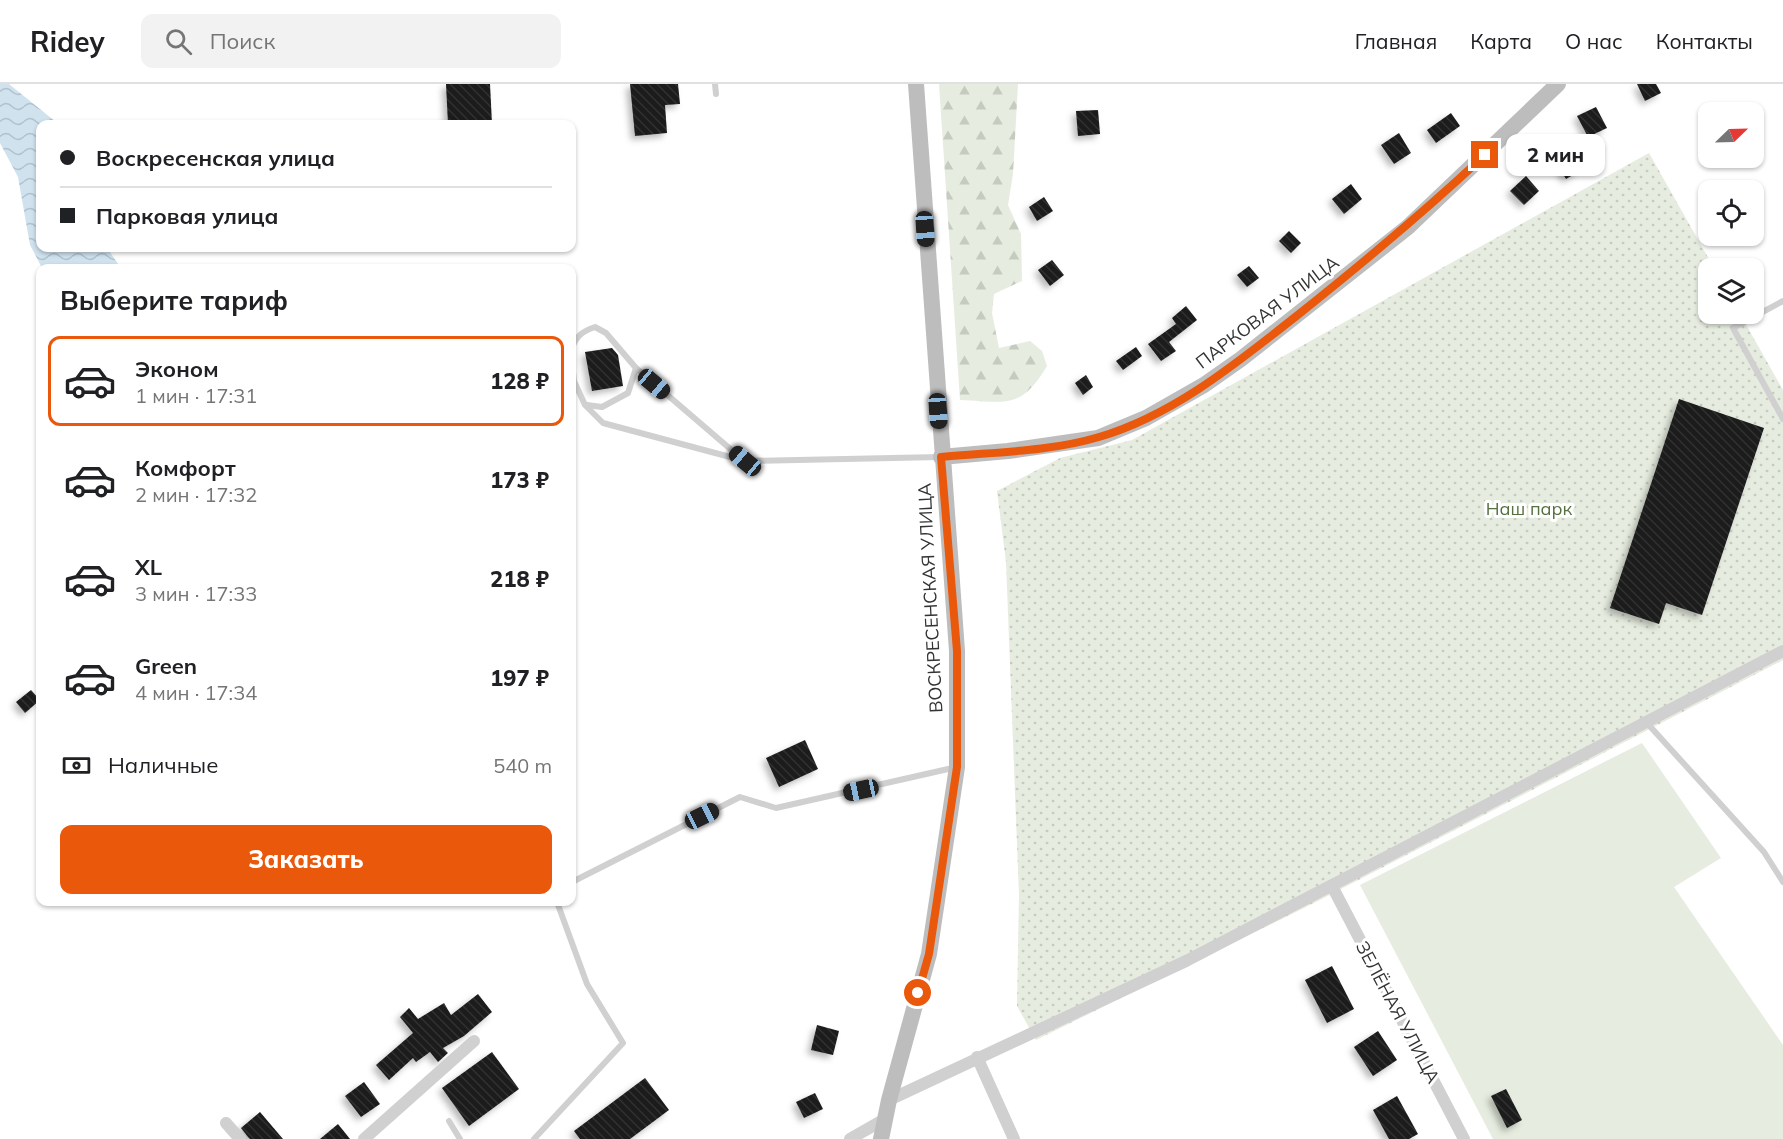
<!DOCTYPE html>
<html lang="ru">
<meta charset="utf-8">
<style>
:root{--surface:#fff;--page:#f2f2f2;--text:#202124;--muted:#757577;--line:#e0e0e0;--accent:#ea580c}
body{margin:0;font-family:Mulish,sans-serif;background:var(--page);color:var(--text);height:100vh;display:flex;flex-direction:column;font-size:22px;white-space:nowrap}
*{box-sizing:border-box;margin:0}
p{font-size:20px;color:var(--muted)}
.icon{flex:none;width:33px;height:33px;fill:none;stroke:currentColor;stroke-width:2;stroke-linecap:round;stroke-linejoin:round}
.map{position:relative;flex:1;overflow:hidden}
.details{position:absolute;left:36px;top:180px;width:540px;height:642px;display:flex;flex-direction:column;background:var(--surface);border-radius:12px;box-shadow:0 2px 4px #0004}
.details>*{flex:none}
.banner{position:absolute;left:36px;top:36px;width:540px;height:132px;border-radius:12px;box-shadow:0 2px 4px #0004;display:grid;align-content:center;height:132px;padding:0 24px;background:var(--surface)}
.needle{width:39px;rotate:67deg}
.tools{position:absolute;left:1698px;top:18px;display:grid;gap:12px}
.tools a{display:grid;place-items:center;width:66px;height:66px;border-radius:12px;background:var(--surface);box-shadow:0 2px 4px #0004;font-size:30px}
.end{position:absolute;width:27px;height:27px;margin:-14px;border:8px solid #ea580c;background:#fff;box-shadow:0 0 0 3px #fff}
.from{border-radius:50%}
.bubble{position:absolute;height:42px;border-radius:12px;background:var(--surface);box-shadow:0 2px 4px #0004;font-size:20px;font-weight:800;line-height:42px;text-align:center}
.car{position:absolute;width:18px;height:36px;margin:-18px -9px;border-radius:8px;box-shadow:0 0 4px 2px #0007;background:linear-gradient(#222 24%,#8ab4d8 0 40%,#222 0 76%,#8ab4d8 0 86%,#222 0)}
.banner b{display:flex;align-items:center;gap:21px;height:57px;font-size:22px}
.banner b+b{border-top:2px solid var(--line)}
.banner i{width:15px;height:15px;background:var(--text)}
ul{padding:0;list-style:none}
li{display:flex;align-items:center;gap:18px;height:90px;margin:0 12px 9px;padding:0 12px;border:3px solid transparent;border-radius:12px}
li div{flex:1}
li b{display:block;font-size:22px}
li em{font-style:normal;font-weight:800}
li.active{border-color:var(--accent)}
li>.icon{width:54px;height:54px;stroke-width:1.5}
h2{padding:0 24px;font-size:27px;line-height:72px}
.pay{display:flex;align-items:center;gap:15px;height:66px;padding:0 24px;font-size:22px}
.pay p{margin-inline-start:auto}
.action{display:flex;gap:12px;margin-top:auto;padding:12px 24px}
.action a{flex:1;height:69px;border-radius:12px;background:var(--accent);color:#fff;font-size:24px;font-weight:800;line-height:69px;text-align:center}
header{display:flex;align-items:center;gap:36px;box-sizing:border-box;height:84px;padding:0 30px;background:var(--surface);border-bottom:2px solid var(--line)}
header strong{font-size:28px}
nav{display:flex;gap:33px;margin-inline-start:auto;font-size:21px}
.search{width:420px;height:54px;background:var(--page);display:flex;align-items:center;gap:15px;box-sizing:border-box;padding:0 21px;border-radius:12px;color:var(--muted);font-size:22px}
.map>svg:first-child{display:block}
.forest{fill:url(#forest-firs)}
.park{fill:url(#park-dots)}
.pitch{fill:#e6ecdf}
.water{fill:url(#water-waves)}
.building{fill:url(#building-back-hatch);filter:url(#shadow)}
.lines{fill:none;stroke-linecap:round;stroke-linejoin:round}
.lane{stroke:#d0d0d0;stroke-width:6}
.street{stroke:#d0d0d0;stroke-width:12}
.secondary{stroke:#bdbdbd;stroke-width:16}
.route{stroke:#ea580c;stroke-width:8}
.labels{text-anchor:middle;dominant-baseline:central;stroke-width:6;stroke-linejoin:round;paint-order:stroke}
.street-label{font-size:18px;fill:#333;stroke:#fff}
.park-label{font-size:18px;fill:#56703f;stroke:#fff}
</style>
<header>
<strong>Ridey</strong>
<div class="search"><svg class="icon" aria-label="search" viewBox="0 0 24 24"><circle cx="10" cy="10" r="6"/><path d="M15 15l6 6"/></svg>Поиск</div>
<nav><a>Главная</a><a>Карта</a><a>О нас</a><a>Контакты</a></nav>
</header>
<div class="map">
<svg width="1783" height="1055" viewBox="0 0 1783 1055">
<defs>
<pattern id="forest-firs" width="22" height="20" patternUnits="userSpaceOnUse" patternTransform="scale(1.5)"><rect width="22" height="20" fill="#e6ecdf"/><path d="M5 1l3.5 6h-7zM16 11l3.5 6h-7z" fill="#c6cbc0"/></pattern>
<pattern id="park-dots" width="8" height="8" patternUnits="userSpaceOnUse" patternTransform="scale(1.5)"><rect width="8" height="8" fill="#e6ecdf"/><path d="M2 2h.1M6 6h.1" fill="none" stroke="#c6cbc0" stroke-width="1.8" stroke-linecap="round"/></pattern>
<pattern id="water-waves" width="16" height="10" patternUnits="userSpaceOnUse" patternTransform="scale(1.5)"><rect width="16" height="10" fill="#cfe2ee"/><path d="M0 5q4-4 8 0t8 0" fill="none" stroke="#b2c2cd"/></pattern>
<pattern id="building-back-hatch" width="6" height="6" patternUnits="userSpaceOnUse" patternTransform="scale(1.5)"><rect width="6" height="6" fill="#1a1a1a"/><path d="M-1 5l2 2M0 0l6 6M5-1l2 2" fill="none" stroke="#333"/></pattern>
<filter id="shadow"><feDropShadow dx="-4" dy="4" stdDeviation="3" flood-color="#0004"/></filter>
</defs>
<rect width="100%" height="100%" fill="#fff"/>
<path class="forest" d="M939 0H1018L1013 90 1008 121 1021 150 1022 197 994 210 992 229 999 264 1030 257 1042 267 1047 282C1021 326 1006 318 960 316Z"/>
<path class="park" d="M1649 69 1714 184H1708V230H1740L1783 306V576L1312 820 1036 956 1017 922 1019 811 1006 478 997 407 1060 374 1132 356Z"/>
<path class="pitch" d="M1642 659 1721 774 1674 803 1783 961V1055H1493L1360 801Z"/>
<path class="water" d="M0 0H9L56 38 63 40H40V164H107L121 184H42L30 161 18 93 0 59Z"/>
<g class="building">
<path d="M446 0H490L492 40H448Z"/>
<path d="M630 0H678L680 20 665 21 667 49 635 52Z"/>
<path d="M1637 0H1656L1661 9 1645 17Z"/>
<path d="M1596 23 1607 44 1588 53 1577 32Z"/>
<path d="M1098 26 1100 50 1078 52 1076 27Z"/>
<path d="M1451 29 1460 42 1436 59 1427 46Z"/>
<path d="M1399 49 1411 69 1394 80 1381 61Z"/>
<path d="M1570 69 1578 88 1566 95 1556 78Z"/>
<path d="M1526 92 1539 107 1524 121 1510 107Z"/>
<path d="M1351 100 1362 115 1344 130 1332 115Z"/>
<path d="M1044 113 1053 127 1037 137 1029 123Z"/>
<path d="M1289 147 1301 159 1291 169 1279 157Z"/>
<path d="M1052 176 1064 191 1050 202 1038 186Z"/>
<path d="M1249 182 1259 194 1247 203 1237 191Z"/>
<path d="M1186 222 1197 236 1169 258 1176 267 1161 277 1148 260 1176 240 1172 234Z"/>
<path d="M1136 263 1142 272 1123 286 1116 277Z"/>
<path d="M612 264 618 271 623 302 592 307 585 268Z"/>
<path d="M1086 291 1093 303 1083 311 1075 299Z"/>
<path d="M1679 315 1764 344 1702 531 1666 519 1659 540 1610 524Z"/>
<path d="M31 606 40 616 25 629 16 618Z"/>
<path d="M805 656 818 685 779 703 766 674Z"/>
<path d="M1332 882 1354 925 1327 939 1305 896Z"/>
<path d="M478 910 492 928 464 952 443 964 448 969 438 978 430 968 416 978 413 974 389 996 376 981 413 949 400 933 409 924 418 935 444 919 451 931Z"/>
<path d="M817 941 839 947 833 971 811 966Z"/>
<path d="M1378 947 1397 976 1373 992 1354 963Z"/>
<path d="M492 968 519 1005 469 1042 442 1004Z"/>
<path d="M645 994 669 1026 630 1055H580L574 1047Z"/>
<path d="M364 998 380 1020 361 1033 345 1012Z"/>
<path d="M1506 1005 1522 1036 1507 1044 1491 1012Z"/>
<path d="M815 1009 823 1025 804 1034 796 1018Z"/>
<path d="M1397 1012 1418 1050 1409 1055H1389L1373 1026Z"/>
<path d="M260 1028 283 1055H250L248 1053 241 1044Z"/>
<path d="M338 1040 350 1055H320Z"/>
</g>
<g class="lines">
<g class="lane">
<path d="M715 0 716 10"/>
<path d="M1783 217 1733 244 1783 335"/>
<path d="M572 264C576 252 583 247 595 243L606 249 636 284 742 375"/>
<path d="M572 278 574 297 585 321 603 339 745 377 940 373"/>
<path d="M587 321 602 323 628 309 636 284"/>
<path d="M1647 639 1764 768 1783 798"/>
<path d="M572 798 740 713 776 724 957 683"/>
<path d="M449 1037 460 1055"/>
<path d="M534 1055 623 959 587 900 557 818"/>
</g>
<g class="street">
<path d="M1332 802 1464 1055"/>
<path d="M977 973 1014 1055"/>
<path d="M889 1016 1186 877 1783 567"/>
<path d="M226 1039 240 1055"/>
<path d="M364 1055 474 957"/>
<path d="M850 1055 885 1035"/>
</g>
<g class="secondary">
<path d="M941 373 1008 367 1098 354 1146 334 1204 301 1241 275 1408 143 1558 0"/>
<path d="M881 1055 889 1016 929 870 957 683V567L916 0"/>
</g>
</g>
<g class="lines">
<path class="route" d="M918 909 929 870 957 683V567L941 373C992 368 1049 368 1099 353 1174 331 1238 278 1299 230 1363 179 1425 127 1485 71"/>
</g>
<g class="labels">
<g class="street-label">
<text transform="translate(1267 228) rotate(-37)">ПАРКОВАЯ УЛИЦА</text>
<text transform="translate(930 514) rotate(-93)">ВОСКРЕСЕНСКАЯ УЛИЦА</text>
<text transform="translate(1398 928) rotate(62)">ЗЕЛЁНАЯ УЛИЦА</text>
</g>
<g class="park-label">
<text x="1529" y="424">Наш парк</text>
</g>
</g>
</svg>
<div class="tools">
<a><svg class="needle" viewBox="-14 -14 28 28"><path d="M0-13l5 13h-10z" fill="#e53935"/><path d="M0 13l5-13h-10z" fill="#757577"/></svg></a>
<a><svg class="icon" aria-label="locate" viewBox="0 0 24 24"><circle cx="12" cy="12" r="6"/><path d="M12 2v4M12 18v4M2 12h4M18 12h4"/></svg></a>
<a><svg class="icon" aria-label="layers" viewBox="0 0 24 24"><path d="M12 4l9 5-9 5-9-5zM3 14l9 5 9-5"/></svg></a>
</div>
<i class="end from" style="left:918px;top:909px"></i>
<i class="end" style="left:1485px;top:71px"></i>
<div class="bubble" style="left:1506px;top:50px;width:99px">2 мин</div>
<i class="car" style="left:925px;top:145px;rotate:176deg"></i>
<i class="car" style="left:654px;top:300px;rotate:130deg"></i>
<i class="car" style="left:938px;top:327px;rotate:176deg"></i>
<i class="car" style="left:745px;top:377px;rotate:310deg"></i>
<i class="car" style="left:861px;top:706px;rotate:258deg"></i>
<i class="car" style="left:702px;top:732px;rotate:64deg"></i>
<div class="banner">
<b><i class="from"></i>Воскресенская улица</b>
<b><i></i>Парковая улица</b>
</div>
<section class="details">
<h2>Выберите тариф</h2>
<ul>
<li class="active"><svg class="icon" aria-label="car" viewBox="0 0 24 24"><path d="M5 17H2v-5l4-1 3-4h7l3 4 3 1v5h-3M9 17h6M6 11h13"/><circle cx="7" cy="17" r="2"/><circle cx="17" cy="17" r="2"/></svg><div><b>Эконом</b><p>1 мин · 17:31</p></div><em>128 ₽</em></li>
<li><svg class="icon" aria-label="car" viewBox="0 0 24 24"><path d="M5 17H2v-5l4-1 3-4h7l3 4 3 1v5h-3M9 17h6M6 11h13"/><circle cx="7" cy="17" r="2"/><circle cx="17" cy="17" r="2"/></svg><div><b>Комфорт</b><p>2 мин · 17:32</p></div><em>173 ₽</em></li>
<li><svg class="icon" aria-label="car" viewBox="0 0 24 24"><path d="M5 17H2v-5l4-1 3-4h7l3 4 3 1v5h-3M9 17h6M6 11h13"/><circle cx="7" cy="17" r="2"/><circle cx="17" cy="17" r="2"/></svg><div><b>XL</b><p>3 мин · 17:33</p></div><em>218 ₽</em></li>
<li><svg class="icon" aria-label="car" viewBox="0 0 24 24"><path d="M5 17H2v-5l4-1 3-4h7l3 4 3 1v5h-3M9 17h6M6 11h13"/><circle cx="7" cy="17" r="2"/><circle cx="17" cy="17" r="2"/></svg><div><b>Green</b><p>4 мин · 17:34</p></div><em>197 ₽</em></li>
</ul>
<div class="pay"><svg class="icon" aria-label="cash" viewBox="0 0 24 24"><path d="M3 7h18v10H3z"/><circle cx="12" cy="12" r="2"/></svg>Наличные<p>540 m</p></div>
<div class="action"><a>Заказать</a></div>
</section>
</div>
